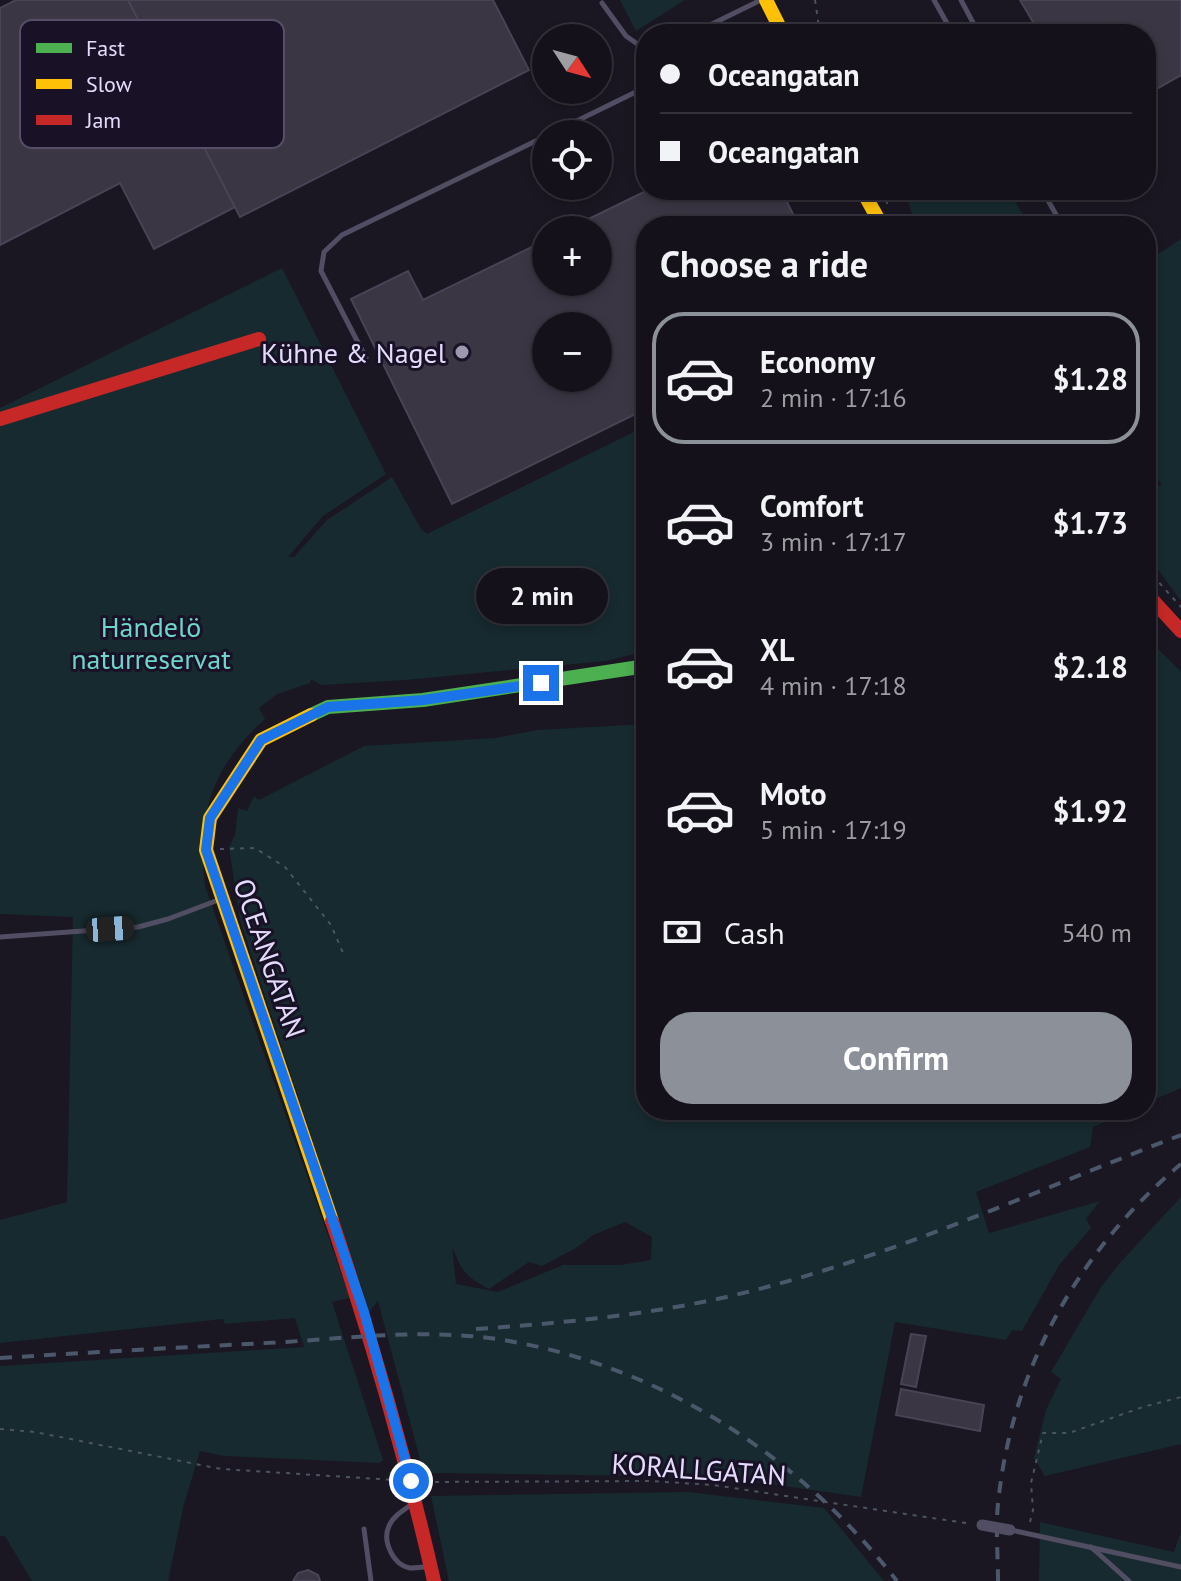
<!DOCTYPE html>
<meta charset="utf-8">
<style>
:root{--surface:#14111a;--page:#1d1a23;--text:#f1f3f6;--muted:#9d9da2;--line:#333139;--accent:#8c9099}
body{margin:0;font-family:"PT Sans",sans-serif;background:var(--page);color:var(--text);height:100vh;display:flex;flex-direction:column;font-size:30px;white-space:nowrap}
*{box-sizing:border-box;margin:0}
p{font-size:26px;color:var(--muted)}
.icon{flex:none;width:44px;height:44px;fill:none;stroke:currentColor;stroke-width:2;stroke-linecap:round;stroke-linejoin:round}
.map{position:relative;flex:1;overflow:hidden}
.sheet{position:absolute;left:636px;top:216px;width:520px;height:904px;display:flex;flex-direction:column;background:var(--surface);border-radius:32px;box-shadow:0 4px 12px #0003,0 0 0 2px var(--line)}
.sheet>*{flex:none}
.guide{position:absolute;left:636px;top:24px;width:520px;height:176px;border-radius:32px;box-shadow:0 4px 12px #0003,0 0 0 2px var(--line);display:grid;align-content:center;height:176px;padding:0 24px;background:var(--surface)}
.needle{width:52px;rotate:126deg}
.tools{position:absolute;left:532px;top:24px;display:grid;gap:16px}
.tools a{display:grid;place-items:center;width:80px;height:80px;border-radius:50%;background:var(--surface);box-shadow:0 4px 12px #0003,0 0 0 2px var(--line);font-size:40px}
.end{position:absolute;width:36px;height:36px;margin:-18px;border:10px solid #1a73e8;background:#fff;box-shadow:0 0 0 4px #fff}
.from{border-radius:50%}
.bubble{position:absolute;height:56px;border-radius:28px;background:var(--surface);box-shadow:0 4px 12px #0003,0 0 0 2px var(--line);font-size:26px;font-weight:600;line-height:56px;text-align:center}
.car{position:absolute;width:24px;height:48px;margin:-24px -12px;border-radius:10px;box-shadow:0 0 6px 2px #0007;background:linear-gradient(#222 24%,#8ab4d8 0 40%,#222 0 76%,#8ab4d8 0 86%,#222 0)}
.guide b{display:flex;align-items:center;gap:28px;height:76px;font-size:30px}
.guide b+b{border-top:2px solid var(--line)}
.guide i{width:20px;height:20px;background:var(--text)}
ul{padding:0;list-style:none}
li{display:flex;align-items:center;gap:24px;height:132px;margin:0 16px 12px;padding:0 8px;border:4px solid transparent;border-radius:32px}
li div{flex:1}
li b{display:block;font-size:30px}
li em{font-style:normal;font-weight:600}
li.on{border-color:var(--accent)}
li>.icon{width:72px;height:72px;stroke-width:1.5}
h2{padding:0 24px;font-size:36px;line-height:96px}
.pay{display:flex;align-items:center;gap:20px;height:88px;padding:0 24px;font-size:30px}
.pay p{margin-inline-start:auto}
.action{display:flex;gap:16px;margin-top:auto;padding:16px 24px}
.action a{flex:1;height:92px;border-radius:32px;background:var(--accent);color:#fff;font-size:32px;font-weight:600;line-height:92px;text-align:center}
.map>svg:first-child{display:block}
.green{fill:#172a2f;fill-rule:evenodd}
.building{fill:#3a3644;stroke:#484355;stroke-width:2;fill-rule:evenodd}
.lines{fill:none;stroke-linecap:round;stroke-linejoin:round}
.path{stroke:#4c5463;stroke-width:2;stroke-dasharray:4 6;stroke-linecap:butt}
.lane{stroke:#514d62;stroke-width:5}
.fast{stroke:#4caf50;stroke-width:14}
.slow{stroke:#ffc107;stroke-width:14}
.jam{stroke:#c62828;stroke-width:14}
.rail{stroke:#4b586b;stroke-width:4;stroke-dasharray:12 10;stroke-linecap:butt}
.street-bridge{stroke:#514d62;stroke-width:11}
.route{stroke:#1a73e8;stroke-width:10}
.poi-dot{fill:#9d97b0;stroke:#191227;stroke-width:3}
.labels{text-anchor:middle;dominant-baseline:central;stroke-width:6;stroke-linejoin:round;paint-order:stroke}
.poi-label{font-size:28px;fill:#e4dcfc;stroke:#191227;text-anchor:end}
.park-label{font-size:28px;fill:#6dd6cc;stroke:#191227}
.street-label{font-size:28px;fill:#e4dcfc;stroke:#191227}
.key{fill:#191227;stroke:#564f67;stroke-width:2}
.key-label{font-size:22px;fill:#e4dcfc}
</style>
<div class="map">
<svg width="1181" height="1581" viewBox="0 0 1181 1581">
<rect width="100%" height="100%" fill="#1a1722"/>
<g class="green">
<path d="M620 0H685L636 31Z"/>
<path d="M905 190H1008L1030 226H920L911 211Z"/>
<path d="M1181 239V601L1146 553V490L1162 485 1156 477 1146 481V262Z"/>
<path d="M282 268 386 474 323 516 288 557H294L327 520 392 477 421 529 427 534 646 426V651L606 661 406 680 321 685 311 679 310 683 277 694 259 708 265 719C211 768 197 814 205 886L350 1298 332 1302 383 1460 379 1463 224 1456 200 1451 184 1504 168 1581H32L5 1536H0V1366L304 1347 295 1318 225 1324 223 1319 0 1343V1220L67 1202 73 917 0 914V408Z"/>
<path d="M1146 637 1181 672V1088L1146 1103Z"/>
<path d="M646 724V1110H1130L1093 1127 1090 1147 976 1192 989 1233 1100 1201 1086 1219 1091 1228 1059 1265 1022 1331 1012 1330 1006 1340 895 1322 861 1497 721 1477 433 1473 426 1470 421 1463 378 1301 369 1312 240 920 229 847 235 835 238 808 247 811 254 796 259 800 364 746 495 738 538 730ZM625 1222 652 1237 651 1260 621 1265H563L498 1292 456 1284 452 1247C462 1271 465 1276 489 1289L529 1262 542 1266 576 1248 593 1235Z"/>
<path d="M1181 1197V1444L1045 1476 1034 1458 1046 1410 1061 1379 1051 1372 1101 1287 1119 1264Z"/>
<path d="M688 1492 824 1508 884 1581H449L431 1496Z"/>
<path d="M1040 1522 1174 1552 1181 1532V1581H1039Z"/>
</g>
<g class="building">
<path d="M16 0H128L235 207 154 249 120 183 0 245V8Z"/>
<path d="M128 0H493L529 70 240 217Z"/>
<path d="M1020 0H1181V75L1146 95V34H1040Z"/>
<path d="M648 190H781L799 226H646V409L452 504 351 299 408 271 423 300 546 240V282H598V230H566ZM546 326H598V378H546Z"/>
<path d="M911 1334 926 1336 916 1387 901 1384Z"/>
<path d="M901 1389 984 1405 980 1431 896 1415Z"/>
<path d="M308 1570 318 1575 320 1581H293L298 1573Z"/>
</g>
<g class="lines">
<g class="path">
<path d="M815 0 820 34"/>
<path d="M886 190 887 205"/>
<path d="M1146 568 1181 607"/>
<path d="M220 849 255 848 285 867 331 925 343 953"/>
<path d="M0 1429 35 1432 221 1469 395 1480"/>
<path d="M425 1482 651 1481 713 1485 972 1524"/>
<path d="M1030 1522 1033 1510 1031 1483 1043 1433H1069L1143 1407 1181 1397"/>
</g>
<g class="lane">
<path d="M934 0 953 34"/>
<path d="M961 0 979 34"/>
<path d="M602 3 626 36 646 50"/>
<path d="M687 34 709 25"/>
<path d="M704 34 710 25 761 0"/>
<path d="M550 134 646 87"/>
<path d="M1042 190 1058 218"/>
<path d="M366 358 321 271 324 252 342 235 546 136"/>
<path d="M0 937 138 927 168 919 221 899"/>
<path d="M412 1504C404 1510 393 1516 389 1526 382 1541 393 1565 410 1568 416 1568 424 1567 430 1566"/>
<path d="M364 1529 371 1581"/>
<path d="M1011 1530 1181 1567"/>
<path d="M1091 1547 1129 1581"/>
</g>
<path class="fast" d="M311 715 328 707 423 700 646 666"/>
<g class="slow">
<path d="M766 0 783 34"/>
<path d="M862 190 882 226"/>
<path d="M311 715 261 740 210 818 206 850 332 1221"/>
</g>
<g class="jam">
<path d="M0 419 259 339"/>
<path d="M1146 593 1181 631"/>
<path d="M332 1221C372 1340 406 1459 434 1581"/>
</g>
<g class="rail">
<path d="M476 1329C563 1323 649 1315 735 1295 887 1259 1035 1191 1181 1135"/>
<path d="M0 1358C95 1352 190 1347 285 1342 359 1337 435 1328 509 1341 665 1368 801 1458 897 1581"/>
<path d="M998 1581C998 1553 995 1523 999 1495 1014 1365 1081 1248 1181 1164"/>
</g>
<path class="street-bridge" d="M982 1525 1010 1530"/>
</g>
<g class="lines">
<path class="route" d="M411 1481 364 1312 206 850 210 818 261 740 328 707 423 700 541 683"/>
</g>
<circle class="poi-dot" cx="462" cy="352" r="8"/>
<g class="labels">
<g class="poi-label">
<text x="446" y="352">Kühne &amp; Nagel</text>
</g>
<g class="park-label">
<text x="151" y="626">Händelö<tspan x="151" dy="32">naturreservat</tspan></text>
</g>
<g class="street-label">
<text transform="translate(270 958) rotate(71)">OCEANGATAN</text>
<text transform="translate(699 1469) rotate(4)">KORALLGATAN</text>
</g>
</g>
<rect x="20" y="20" width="264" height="128" rx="12" class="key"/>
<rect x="36" y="43" width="36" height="10" fill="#4caf50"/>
<rect x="36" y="79" width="36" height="10" fill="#ffc107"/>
<rect x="36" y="115" width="36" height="10" fill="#c62828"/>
<g class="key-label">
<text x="86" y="56">Fast</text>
<text x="86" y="92">Slow</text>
<text x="86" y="128">Jam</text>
</g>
</svg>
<div class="tools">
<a><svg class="needle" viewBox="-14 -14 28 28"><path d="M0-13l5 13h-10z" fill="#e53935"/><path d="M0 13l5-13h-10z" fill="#9d9da2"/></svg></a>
<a><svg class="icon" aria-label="locate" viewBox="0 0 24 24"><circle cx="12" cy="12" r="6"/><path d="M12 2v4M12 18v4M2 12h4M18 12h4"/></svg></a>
<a>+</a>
<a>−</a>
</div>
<i class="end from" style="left:411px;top:1481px"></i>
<i class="end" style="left:541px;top:683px"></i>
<div class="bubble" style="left:476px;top:568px;width:132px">2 min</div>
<i class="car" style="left:110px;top:929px;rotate:86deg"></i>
<div class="guide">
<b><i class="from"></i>Oceangatan</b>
<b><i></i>Oceangatan</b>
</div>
<section class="sheet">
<h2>Choose a ride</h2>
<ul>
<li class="on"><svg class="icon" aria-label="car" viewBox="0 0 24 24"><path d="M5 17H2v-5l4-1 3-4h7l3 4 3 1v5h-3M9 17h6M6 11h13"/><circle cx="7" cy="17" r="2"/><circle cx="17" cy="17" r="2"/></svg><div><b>Economy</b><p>2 min · 17:16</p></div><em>$1.28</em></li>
<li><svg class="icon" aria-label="car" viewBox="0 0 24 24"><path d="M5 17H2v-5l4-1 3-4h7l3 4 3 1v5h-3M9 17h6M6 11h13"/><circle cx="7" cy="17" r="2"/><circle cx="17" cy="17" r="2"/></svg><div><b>Comfort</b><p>3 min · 17:17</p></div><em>$1.73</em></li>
<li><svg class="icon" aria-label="car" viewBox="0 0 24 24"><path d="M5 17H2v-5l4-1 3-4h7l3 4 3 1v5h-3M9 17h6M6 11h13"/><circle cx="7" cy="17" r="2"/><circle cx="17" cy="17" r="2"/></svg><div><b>XL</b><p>4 min · 17:18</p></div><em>$2.18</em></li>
<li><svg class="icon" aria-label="car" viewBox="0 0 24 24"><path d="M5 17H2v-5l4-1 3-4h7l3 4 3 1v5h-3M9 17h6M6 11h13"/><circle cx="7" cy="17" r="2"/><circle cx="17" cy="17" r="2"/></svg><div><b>Moto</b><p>5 min · 17:19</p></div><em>$1.92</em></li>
</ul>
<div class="pay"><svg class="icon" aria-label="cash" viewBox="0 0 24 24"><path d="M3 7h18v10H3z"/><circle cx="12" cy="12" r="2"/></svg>Cash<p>540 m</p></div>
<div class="action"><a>Confirm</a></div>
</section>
</div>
